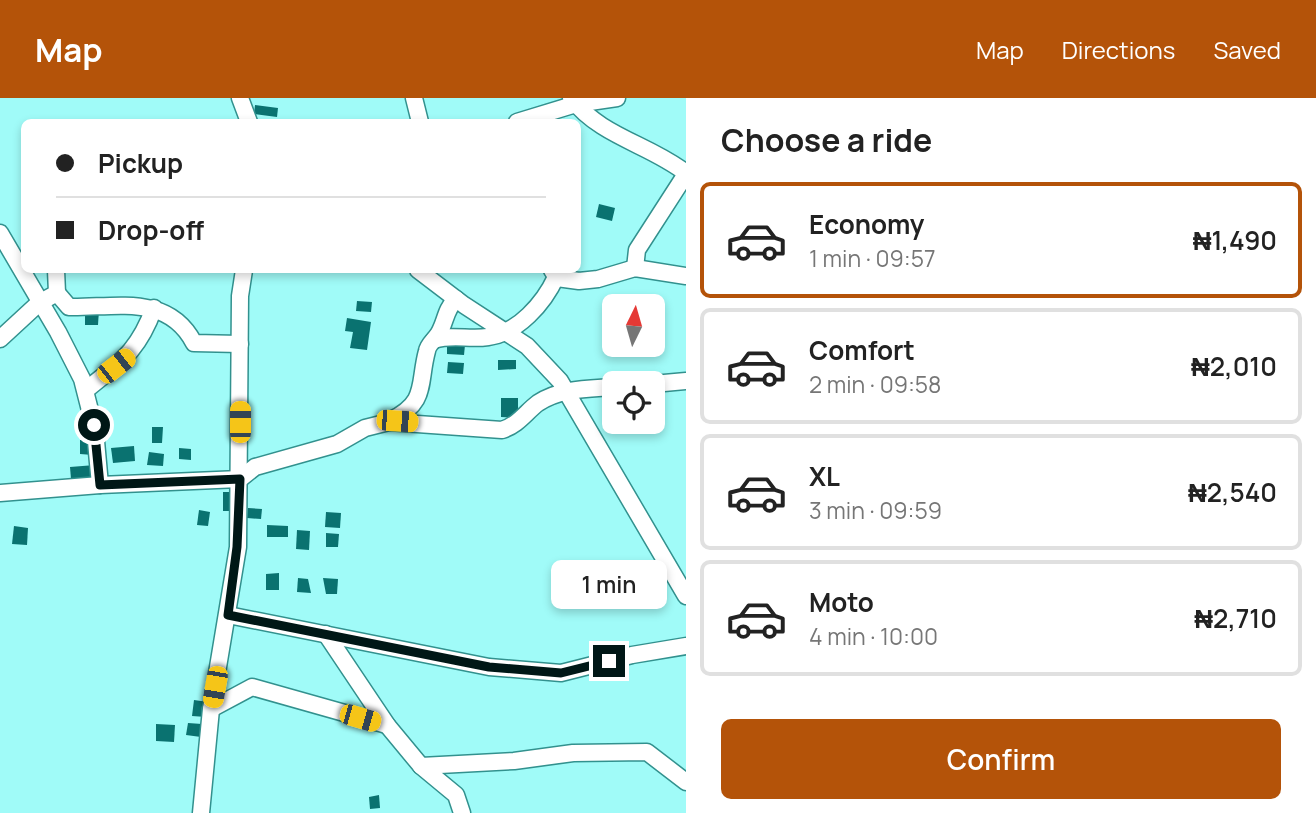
<!DOCTYPE html>
<meta charset="utf-8">
<style>
:root{--surface:#fff;--page:#f2f2f2;--text:#222;--muted:#767676;--line:#e0e0e0;--accent:#b45309}
body{margin:0;font-family:Manrope,sans-serif;background:var(--page);color:var(--text);height:100vh;display:flex;flex-direction:column;font-size:26px;white-space:nowrap}
*{box-sizing:border-box;margin:0}
p{font-size:23px;color:var(--muted)}
.icon{flex:none;width:38px;height:38px;fill:none;stroke:currentColor;stroke-width:2;stroke-linecap:round;stroke-linejoin:round}
.map{position:relative;flex:1;overflow:hidden}
.sheet{display:flex;flex-direction:column;background:var(--surface);width:630px}
.sheet>*{flex:none}
.hud{position:absolute;left:21px;top:21px;width:560px;height:154px;border-radius:10px;box-shadow:0 4px 10px #0003;display:grid;align-content:center;height:154px;padding:0 35px;background:var(--surface)}
.needle{width:46px;rotate:5deg}
.tools{position:absolute;left:602px;top:196px;display:grid;gap:14px}
.tools a{display:grid;place-items:center;width:63px;height:63px;border-radius:10px;background:var(--surface);box-shadow:0 4px 10px #0003;font-size:35px}
.end{position:absolute;width:32px;height:32px;margin:-16px;border:9px solid #001716;background:#fff;box-shadow:0 0 0 4px #fff}
.from{border-radius:50%}
.bubble{position:absolute;height:49px;border-radius:10px;background:var(--surface);box-shadow:0 4px 10px #0003;font-size:23px;font-weight:600;line-height:49px;text-align:center}
.car{position:absolute;width:21px;height:42px;margin:-21px -10px;border-radius:9px;box-shadow:0 0 5px 2px #0007;background:linear-gradient(#f5c518 24%,#345 0 40%,#f5c518 0 76%,#345 0 86%,#f5c518 0)}
.hud b{display:flex;align-items:center;gap:24px;height:66px;font-size:26px}
.hud b+b{border-top:2px solid var(--line)}
.hud i{width:18px;height:18px;background:var(--text)}
ul{padding:0;list-style:none}
li{display:flex;align-items:center;gap:21px;height:116px;margin:0 14px 10px;padding:0 21px;border:4px solid var(--line);border-radius:10px}
li div{flex:1}
li b{display:block;font-size:26px}
li em{font-style:normal;font-weight:600}
li.current{border-color:var(--accent)}
li>.icon{width:63px;height:63px;stroke-width:1.5}
h2{padding:0 35px;font-size:32px;line-height:84px}
.button{display:flex;gap:14px;margin-top:auto;padding:14px 35px}
.button a{flex:1;height:80px;border-radius:10px;background:var(--accent);color:#fff;font-size:28px;font-weight:600;line-height:80px;text-align:center}
header{display:flex;align-items:center;gap:42px;box-sizing:border-box;height:98px;padding:0 35px;background:var(--accent);color:#fff}
header strong{font-size:33px}
nav{display:flex;gap:38px;margin-inline-start:auto;font-size:24px}
main{display:flex;flex:1;min-height:0}
.map>svg:first-child{display:block}
.building{fill:#0a7270}
.lines{fill:none;stroke-linecap:round;stroke-linejoin:round}
.street-casing{stroke:#32918e;stroke-width:19}
.street{stroke:#fff;stroke-width:16}
.route{stroke:#001716;stroke-width:9}
</style>
<header>
<strong>Map</strong>
<nav><a>Map</a><a>Directions</a><a>Saved</a></nav>
</header>
<main>
<div class="map">
<svg width="686" height="715" viewBox="0 0 686 715">
<rect width="100%" height="100%" fill="#a0fbf8"/>
<g class="building">
<path d="M255 7 278 10 277 19 254 16Z"/>
<path d="M599 106 615 110 612 123 596 119Z"/>
<path d="M357 203 372 204 371 214 356 213Z"/>
<path d="M85 212H99L98 227H85Z"/>
<path d="M347 220 371 224 367 252 350 250 353 234 345 233Z"/>
<path d="M447 246 465 247 464 257 447 256Z"/>
<path d="M498 262H516V271L498 272Z"/>
<path d="M448 264 464 265 463 276 447 275Z"/>
<path d="M501 300H518V320L501 319Z"/>
<path d="M152 329H163L162 345H152Z"/>
<path d="M80 342H93V357L80 356Z"/>
<path d="M134 348 135 363 113 365 111 350Z"/>
<path d="M179 350 191 351V362L179 361Z"/>
<path d="M149 354 164 356 163 368 147 367Z"/>
<path d="M95 367 96 380 71 381 70 369Z"/>
<path d="M223 394H236L235 413H223Z"/>
<path d="M248 410 262 411 261 421 247 420Z"/>
<path d="M199 412 210 414 208 428 197 427Z"/>
<path d="M326 414 341 415 340 430 325 429Z"/>
<path d="M267 427 288 428V439H267Z"/>
<path d="M14 428 28 430 27 447 12 446Z"/>
<path d="M297 432 310 433 309 452 296 451Z"/>
<path d="M326 435 339 436 338 449H326Z"/>
<path d="M279 475V492H266V476Z"/>
<path d="M298 480 308 481 311 495 297 494Z"/>
<path d="M323 480 338 481 337 496H326Z"/>
<path d="M194 602 208 604 206 619 192 618Z"/>
<path d="M188 625 202 626 201 639 186 637Z"/>
<path d="M156 626 175 627 174 644 156 643Z"/>
<path d="M379 697 380 710 370 711 369 699Z"/>
</g>
<g class="lines">
<g class="street-casing">
<g id="street">
<path d="M240 0 249 24"/>
<path d="M414 0 420 24"/>
<path d="M571 0C601 39 649 46 686 75"/>
<path d="M517 24 576 6 617 0"/>
<path d="M0 135 58 234 82 281 95 332 100 387"/>
<path d="M635 170 637 152 686 76"/>
<path d="M418 172 464 207 527 248 560 283 686 498"/>
<path d="M552 172 557 180 579 183 598 181 635 170 686 178"/>
<path d="M57 195 69 209C115 210 168 195 194 245L240 246"/>
<path d="M0 241 39 205 57 195 56 172"/>
<path d="M434 242C452 236 469 242 488 239 518 235 544 205 556 179"/>
<path d="M653 286 686 283"/>
<path d="M86 292C120 264 138 254 154 210"/>
<path d="M391 322C428 304 418 286 427 253 428 246 435 242 439 235 446 223 445 212 456 201"/>
<path d="M0 395 100 387 240 381 255 369 337 346 365 330 389 324 502 332C518 327 526 314 538 305 561 290 588 291 614 289"/>
<path d="M228 517 489 569 561 575 632 557 686 548"/>
<path d="M326 536 387 627 421 668 456 697 462 715"/>
<path d="M211 611 252 589 387 627"/>
<path d="M421 668 514 663 573 655 647 654 686 684"/>
<path d="M201 715 211 611 238 449 240 198 244 172"/>
</g>
</g>
<use href="#street" class="street"/>
</g>
<g class="lines">
<path class="route" d="M94 327 100 387 240 381 237 449 228 517 489 569 561 575 609 563"/>
</g>
</svg>
<div class="tools">
<a><svg class="needle" viewBox="-14 -14 28 28"><path d="M0-13l5 13h-10z" fill="#e53935"/><path d="M0 13l5-13h-10z" fill="#767676"/></svg></a>
<a><svg class="icon" aria-label="locate" viewBox="0 0 24 24"><circle cx="12" cy="12" r="6"/><path d="M12 2v4M12 18v4M2 12h4M18 12h4"/></svg></a>
</div>
<i class="end from" style="left:94px;top:327px"></i>
<i class="end" style="left:609px;top:563px"></i>
<div class="bubble" style="left:551px;top:462px;width:116px">1 min</div>
<i class="car" style="left:116px;top:268px;rotate:52deg"></i>
<i class="car" style="left:397px;top:323px;rotate:94deg"></i>
<i class="car" style="left:240px;top:324px;rotate:0deg"></i>
<i class="car" style="left:215px;top:589px;rotate:190deg"></i>
<i class="car" style="left:360px;top:620px;rotate:106deg"></i>
<div class="hud">
<b><i class="from"></i>Pickup</b>
<b><i></i>Drop-off</b>
</div>
</div>
<section class="sheet">
<h2>Choose a ride</h2>
<ul>
<li class="current"><svg class="icon" aria-label="car" viewBox="0 0 24 24"><path d="M5 17H2v-5l4-1 3-4h7l3 4 3 1v5h-3M9 17h6M6 11h13"/><circle cx="7" cy="17" r="2"/><circle cx="17" cy="17" r="2"/></svg><div><b>Economy</b><p>1 min · 09:57</p></div><em>₦1,490</em></li>
<li><svg class="icon" aria-label="car" viewBox="0 0 24 24"><path d="M5 17H2v-5l4-1 3-4h7l3 4 3 1v5h-3M9 17h6M6 11h13"/><circle cx="7" cy="17" r="2"/><circle cx="17" cy="17" r="2"/></svg><div><b>Comfort</b><p>2 min · 09:58</p></div><em>₦2,010</em></li>
<li><svg class="icon" aria-label="car" viewBox="0 0 24 24"><path d="M5 17H2v-5l4-1 3-4h7l3 4 3 1v5h-3M9 17h6M6 11h13"/><circle cx="7" cy="17" r="2"/><circle cx="17" cy="17" r="2"/></svg><div><b>XL</b><p>3 min · 09:59</p></div><em>₦2,540</em></li>
<li><svg class="icon" aria-label="car" viewBox="0 0 24 24"><path d="M5 17H2v-5l4-1 3-4h7l3 4 3 1v5h-3M9 17h6M6 11h13"/><circle cx="7" cy="17" r="2"/><circle cx="17" cy="17" r="2"/></svg><div><b>Moto</b><p>4 min · 10:00</p></div><em>₦2,710</em></li>
</ul>
<div class="button"><a>Confirm</a></div>
</section>
</main>
